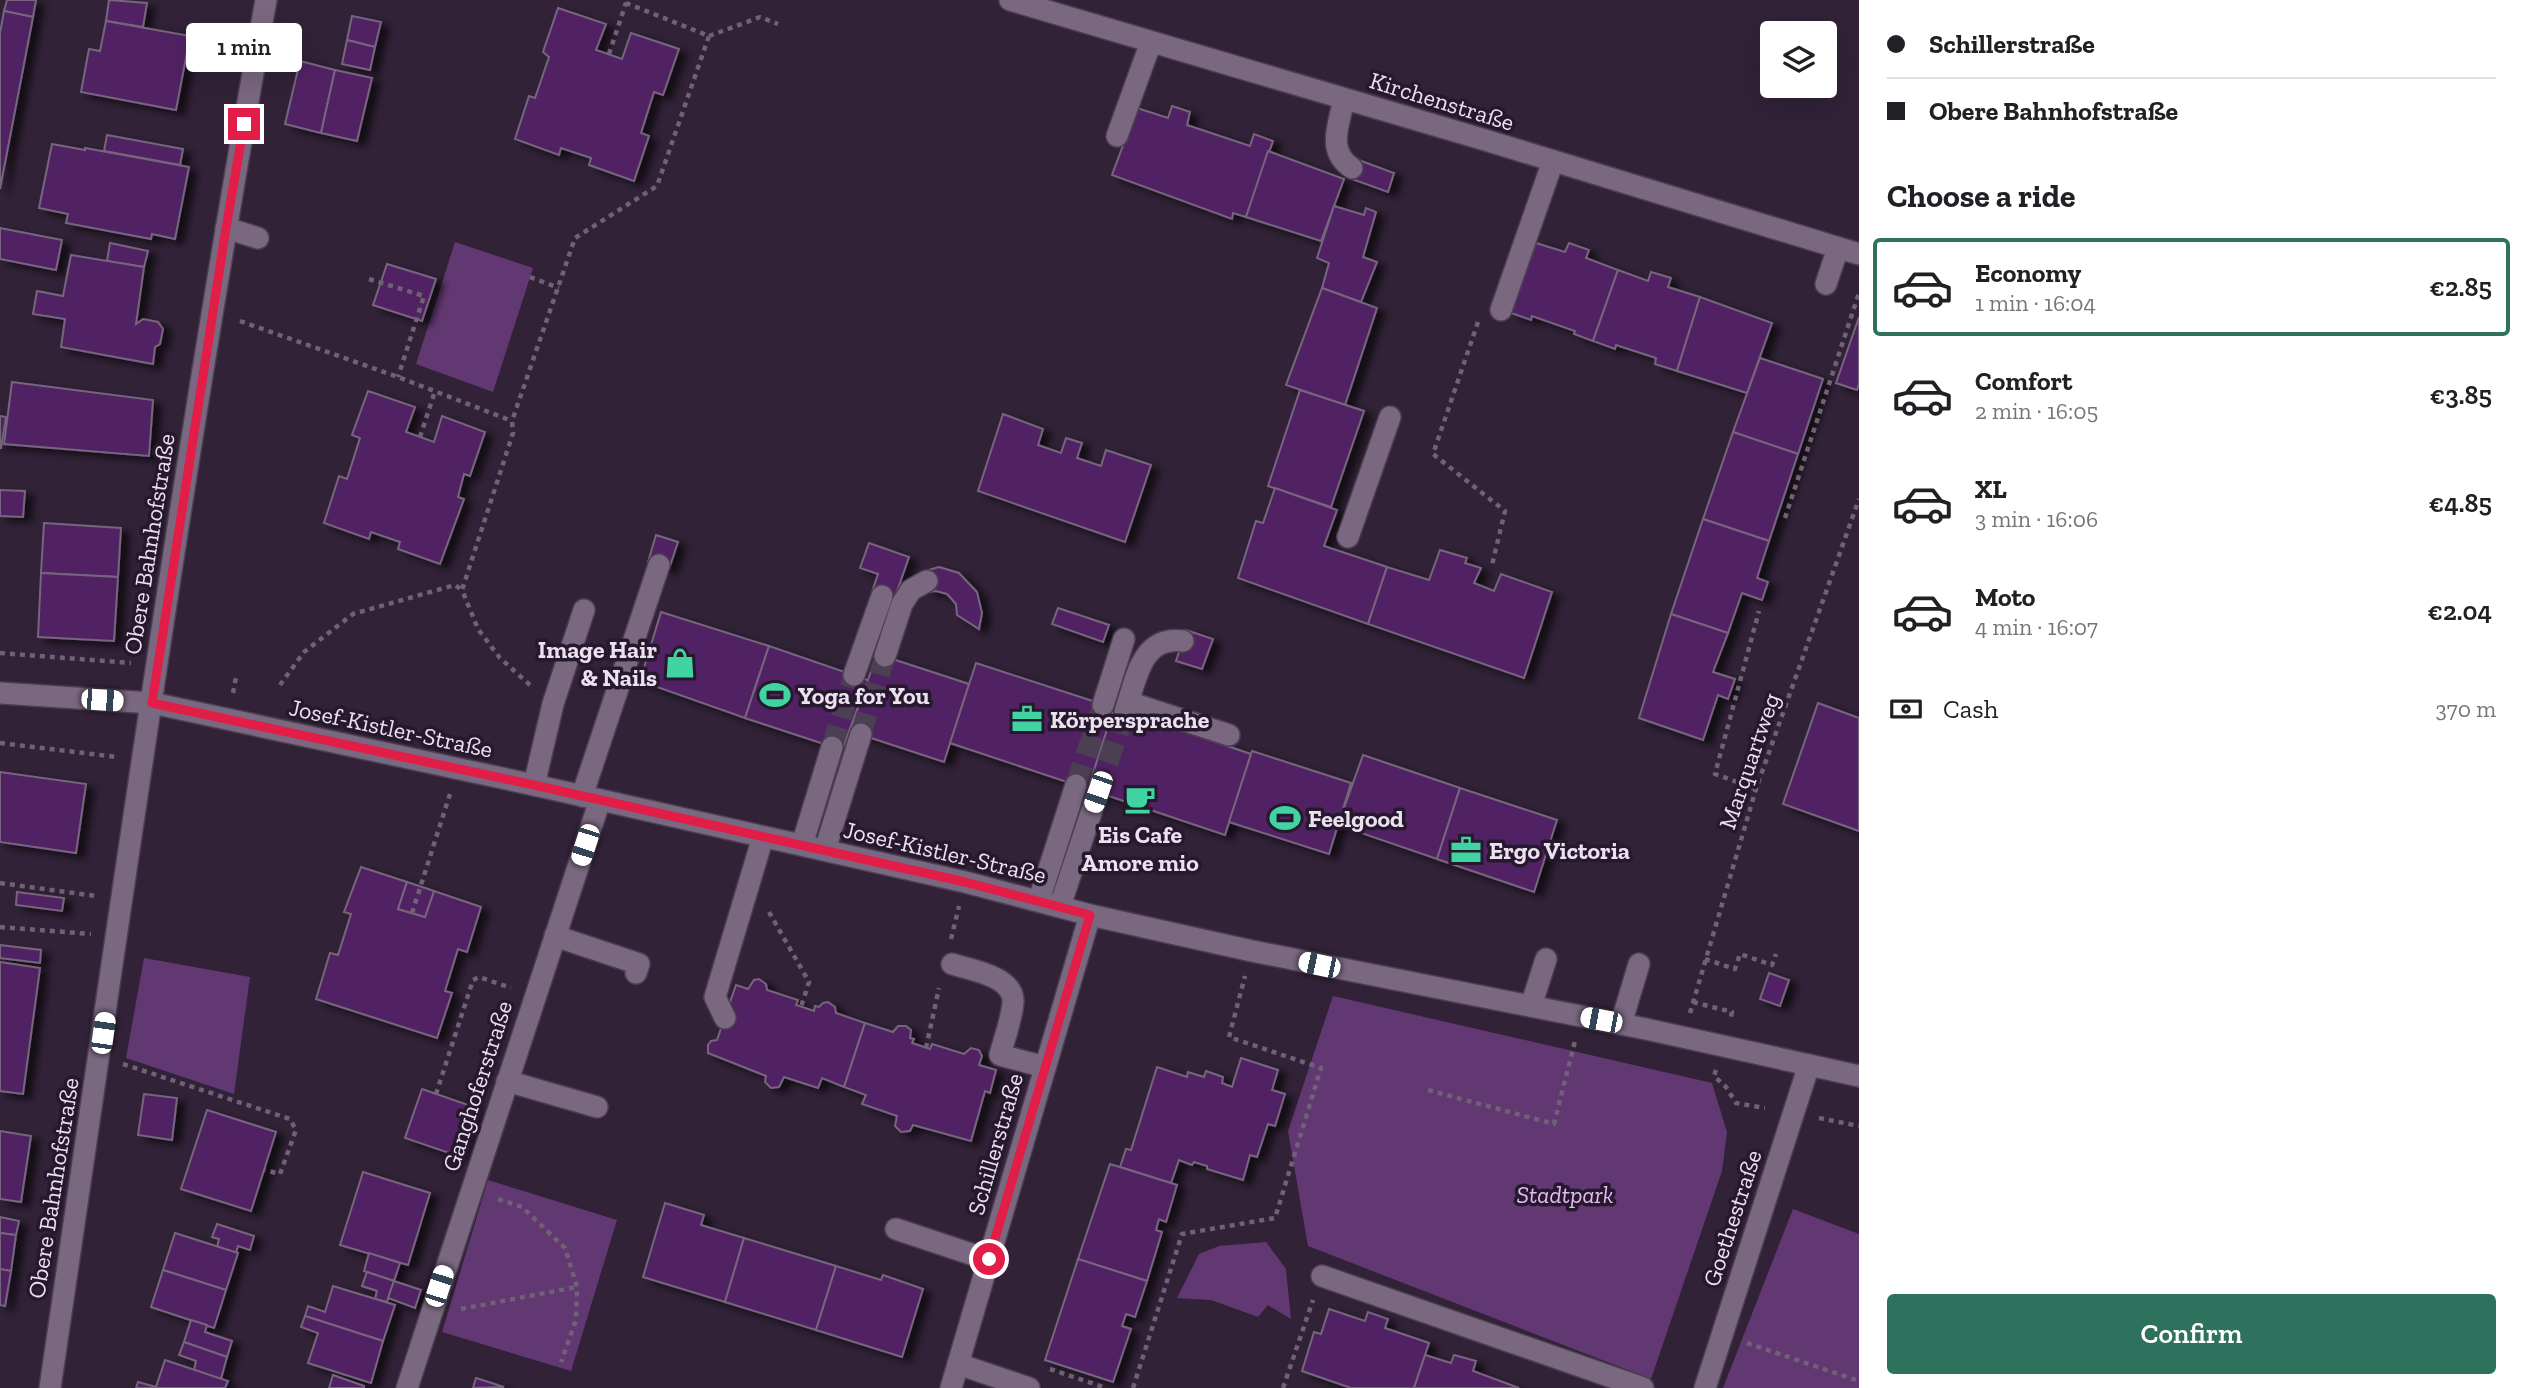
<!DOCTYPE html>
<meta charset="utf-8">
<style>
:root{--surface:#fff;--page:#f6f6f6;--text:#202124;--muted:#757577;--line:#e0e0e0;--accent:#2e725d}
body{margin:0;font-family:"Zilla Slab",serif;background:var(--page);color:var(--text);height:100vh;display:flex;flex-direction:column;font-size:26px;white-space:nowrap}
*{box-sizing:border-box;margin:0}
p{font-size:23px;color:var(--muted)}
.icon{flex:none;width:38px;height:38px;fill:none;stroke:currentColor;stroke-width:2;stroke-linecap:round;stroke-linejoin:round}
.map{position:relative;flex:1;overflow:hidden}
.details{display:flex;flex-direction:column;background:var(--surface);width:665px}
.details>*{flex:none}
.top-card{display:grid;align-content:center;height:154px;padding:0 28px;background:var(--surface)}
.buttons{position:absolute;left:1760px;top:21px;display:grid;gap:14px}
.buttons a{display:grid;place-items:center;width:77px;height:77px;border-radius:7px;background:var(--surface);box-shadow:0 7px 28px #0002;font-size:35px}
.end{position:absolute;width:32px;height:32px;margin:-16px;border:9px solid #e11d48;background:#fff;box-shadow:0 0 0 4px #fff}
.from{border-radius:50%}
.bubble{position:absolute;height:49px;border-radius:7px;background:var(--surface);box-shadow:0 7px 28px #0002;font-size:23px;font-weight:600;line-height:49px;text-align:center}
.car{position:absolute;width:21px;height:42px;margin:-21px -10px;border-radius:9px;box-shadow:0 0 5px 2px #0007;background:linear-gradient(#fff 24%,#345 0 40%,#fff 0 76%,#345 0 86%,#fff 0)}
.top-card b{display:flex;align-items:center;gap:24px;height:66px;font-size:26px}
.top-card b+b{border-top:2px solid var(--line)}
.top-card i{width:18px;height:18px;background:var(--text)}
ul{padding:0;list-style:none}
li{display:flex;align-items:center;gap:21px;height:98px;margin:0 14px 10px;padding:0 14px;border:4px solid transparent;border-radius:7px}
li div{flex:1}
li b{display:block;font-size:26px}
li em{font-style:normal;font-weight:600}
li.active{border-color:var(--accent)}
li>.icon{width:63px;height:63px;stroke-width:1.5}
h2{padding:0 28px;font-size:32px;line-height:84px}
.pay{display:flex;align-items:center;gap:18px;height:77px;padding:0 28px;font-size:26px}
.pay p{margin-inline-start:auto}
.primary-button{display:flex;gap:14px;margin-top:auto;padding:14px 28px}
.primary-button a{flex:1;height:80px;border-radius:7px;background:var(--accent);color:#fff;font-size:28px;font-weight:600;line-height:80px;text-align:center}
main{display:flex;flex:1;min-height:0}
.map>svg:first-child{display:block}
.green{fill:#623872}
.building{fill:#512163;stroke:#76657d;stroke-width:2;filter:url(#shadow)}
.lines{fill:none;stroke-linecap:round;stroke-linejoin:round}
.minor-tunnel{stroke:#4d3f53;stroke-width:21;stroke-dasharray:21 10;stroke-linecap:butt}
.minor-casing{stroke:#4b3e50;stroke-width:24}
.path{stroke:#6f6274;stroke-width:4.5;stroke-dasharray:5 5;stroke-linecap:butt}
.minor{stroke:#796880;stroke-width:21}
.route{stroke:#e11d48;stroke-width:9}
.labels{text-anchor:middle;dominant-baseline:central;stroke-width:7;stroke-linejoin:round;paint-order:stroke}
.street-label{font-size:24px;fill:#ebe1ef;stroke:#27192d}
.poi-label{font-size:24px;font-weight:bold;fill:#ebe1ef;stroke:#27192d;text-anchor:start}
.park-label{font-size:24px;font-style:italic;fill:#e3baf4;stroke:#27192d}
</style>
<main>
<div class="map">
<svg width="1859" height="1388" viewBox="0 0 1859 1388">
<defs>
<filter id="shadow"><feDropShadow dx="8" dy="4.5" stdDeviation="3.5" flood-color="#0009"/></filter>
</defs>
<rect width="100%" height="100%" fill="#312237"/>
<g class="green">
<path d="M455 242 533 268 493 392 416 364Z"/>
<path d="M144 958 250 977 234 1094 126 1058Z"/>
<path d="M1333 996 1712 1083 1727 1132 1722 1171 1651 1379 1308 1246 1288 1131Z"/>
<path d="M488 1180 617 1220 571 1371 442 1332Z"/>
<path d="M1793 1209 1859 1234V1388H1723Z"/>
<path d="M1266 1242 1286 1269 1291 1319 1268 1305 1258 1317 1211 1300 1177 1298 1199 1254 1219 1246Z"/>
</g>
<g class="building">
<path d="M7 0H36L33 17 4 11Z"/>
<path d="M109 0 147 3 143 27 106 21Z"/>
<path d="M558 8 606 24 596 50 622 59 631 33 679 49 663 95 654 92 641 133 649 136 634 181 589 165 591 158 561 148 559 155 515 139 529 96 535 98 549 57 543 52Z"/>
<path d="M4 11 33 17 0 189V33Z"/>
<path d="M352 16 381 22 375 47 347 40Z"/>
<path d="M106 21 190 36 176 110 81 92 89 49 100 51Z"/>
<path d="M347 40 375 47 370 70 342 64Z"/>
<path d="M300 61 335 70 321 133 285 124Z"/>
<path d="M335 70 372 78 357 141 321 133Z"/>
<path d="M1172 106 1190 112 1187 125 1250 146 1254 134 1273 141 1246 217 1233 213 1232 219 1112 175 1137 108 1168 118Z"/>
<path d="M107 135 183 149 180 165 104 151Z"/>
<path d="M52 144 85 150V148L189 167 175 239 152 234 151 239 66 223 68 214 39 208Z"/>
<path d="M1268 151 1344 179 1321 241 1246 217Z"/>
<path d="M1356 159 1394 173 1388 192 1349 178Z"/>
<path d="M1334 206 1364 215 1366 208 1376 212 1363 257 1377 262 1361 302 1322 288 1329 263 1317 258Z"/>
<path d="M0 228 62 240 56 270 0 259Z"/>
<path d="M110 243 148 251 144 267 107 261Z"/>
<path d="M1536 243 1565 252 1569 243 1589 250 1586 258 1618 270 1593 341 1574 334 1575 331 1532 316 1531 320 1511 313Z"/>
<path d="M71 255 144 267 136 324 143 319 158 322 163 329 160 344 155 347 153 364 61 347 65 319 33 314 37 291 63 296Z"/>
<path d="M387 264 436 279 422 321 373 305Z"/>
<path d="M1618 270 1648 281 1651 272 1671 278 1668 287 1700 297 1677 371 1655 364 1656 358 1616 345 1615 349 1593 341Z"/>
<path d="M1322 288 1377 308 1345 405 1286 385Z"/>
<path d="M1700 297 1772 323 1747 393 1677 371Z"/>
<path d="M1859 317V384L1857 390 1836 383Z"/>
<path d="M1760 358 1823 379 1798 454 1733 432Z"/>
<path d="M12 382 153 400 149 456 4 444Z"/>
<path d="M1300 390 1364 411 1331 507 1268 486Z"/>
<path d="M368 391 415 407 406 432 434 442 442 416 485 432 470 476 464 474 458 497 464 499 440 564 398 549 400 542 371 532 369 539 324 523 339 476 347 479 360 438 352 435Z"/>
<path d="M1003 414 1043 429 1038 445 1061 453 1066 438 1082 443 1077 458 1101 466 1106 450 1151 465 1125 542 978 491Z"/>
<path d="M0 416 6 417 1 448H0Z"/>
<path d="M1733 432 1798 454 1769 541 1703 519Z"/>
<path d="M1275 488 1337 510 1324 546 1387 567 1368 624 1238 578 1256 521 1263 523Z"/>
<path d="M0 490 25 491 23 517 0 516Z"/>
<path d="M1703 519 1769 541 1757 578 1768 582 1762 600 1742 593 1728 633 1671 614Z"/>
<path d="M44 523 121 528 118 577 41 573Z"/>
<path d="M656 535 678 542 669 569 648 562Z"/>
<path d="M869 543 909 557 894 600 872 592 878 574 860 568Z"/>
<path d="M1440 550 1467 558 1465 563 1481 568 1474 583 1494 591 1501 574 1552 592 1524 678 1368 624 1387 567 1429 580Z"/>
<path d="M939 567 959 573 977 592 982 613 979 629 957 615 956 604 947 594 936 591 929 592 925 571Z"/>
<path d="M41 573 118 577 114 641 38 637Z"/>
<path d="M1058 608 1109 625 1103 642 1052 624Z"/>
<path d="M661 612 769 646 745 718 640 681Z"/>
<path d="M1671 614 1728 633 1713 672 1735 679 1728 699 1718 695 1703 740 1639 718Z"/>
<path d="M1186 630 1213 639 1202 669 1176 661Z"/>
<path d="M769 646 868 680 842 750 745 718Z"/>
<path d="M877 654 969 684 944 762 850 731Z"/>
<path d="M976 663 1114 708 1088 789 950 743Z"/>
<path d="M1818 703 1859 718V831L1783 804Z"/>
<path d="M1114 708 1251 754 1225 835 1088 789Z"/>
<path d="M1252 751 1351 783 1329 854 1229 822Z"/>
<path d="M1363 755 1460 788 1437 859 1338 825Z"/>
<path d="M0 772 86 784 76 853 0 842Z"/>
<path d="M1460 788 1557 820 1534 892 1437 859Z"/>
<path d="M361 867 407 882 398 909 425 917 434 891 481 907 467 952 458 949 445 991 452 993 437 1038 316 999 330 953 338 955 351 914 344 912Z"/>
<path d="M407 882 434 891 425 917 398 909Z"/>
<path d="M17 892 64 898 62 911 16 905Z"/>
<path d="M0 945 41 950 40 963 0 958Z"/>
<path d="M0 962 40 968 23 1094 0 1091Z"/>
<path d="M1769 973 1789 980 1780 1006 1760 999Z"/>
<path d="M759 979 766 984 767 990 798 1000 796 1005 814 1011 815 1006 819 1007 823 1003 828 1002 835 1007 836 1013 865 1023 844 1087 822 1078 818 1088 784 1077 779 1087 771 1088 765 1082 766 1076 708 1053V1045L711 1041 717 1040 736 985 748 989 754 980Z"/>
<path d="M865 1023 893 1032 898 1026H906L911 1030 910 1038 914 1039 912 1043 930 1049 932 1044 964 1054 971 1048 979 1050 982 1056 979 1065 996 1070 990 1093 985 1091 971 1141 913 1125 910 1131 901 1132 895 1126 897 1116 862 1104 866 1095 844 1087Z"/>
<path d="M1241 1058 1278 1070 1272 1090 1285 1094 1275 1126 1268 1124 1257 1157 1250 1155 1243 1180 1207 1169V1166L1194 1162 1192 1165 1179 1160 1171 1183 1120 1167 1126 1149 1131 1150 1157 1067 1187 1077 1188 1072 1204 1077 1206 1071 1223 1077 1222 1083 1232 1087Z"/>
<path d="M422 1089 474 1107 458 1156 405 1138Z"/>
<path d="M144 1094 177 1098 172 1140 138 1135Z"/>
<path d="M207 1110 276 1132 251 1211 181 1189Z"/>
<path d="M0 1131 31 1136 21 1202 0 1199Z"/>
<path d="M1110 1164 1177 1185 1166 1222 1159 1219 1156 1230 1162 1232 1147 1281 1078 1259Z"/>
<path d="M363 1172 430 1193 408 1265 340 1245Z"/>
<path d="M665 1203 704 1215 701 1225 744 1238 725 1302 643 1277Z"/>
<path d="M0 1217 19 1221 16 1235 0 1233Z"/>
<path d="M217 1224 254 1236 250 1250 238 1246 236 1253 217 1247 219 1239 212 1237Z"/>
<path d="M0 1233 16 1235 11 1271 0 1269Z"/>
<path d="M175 1233 238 1253 226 1290 163 1270Z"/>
<path d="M744 1238 836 1266 816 1330 725 1302Z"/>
<path d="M369 1253 400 1263 394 1281 364 1271Z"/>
<path d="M1078 1259 1147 1281 1135 1317 1126 1314 1122 1326 1131 1329 1113 1382 1045 1360Z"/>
<path d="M836 1266 881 1280 883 1275 923 1289 902 1357 816 1330Z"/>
<path d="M0 1269 11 1271 5 1306 0 1305Z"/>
<path d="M163 1270 226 1290 214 1328 151 1307Z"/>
<path d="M367 1272 394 1281 387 1302 375 1299 377 1291 362 1286Z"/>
<path d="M394 1281 421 1290 415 1308 388 1298Z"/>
<path d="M333 1286 395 1305 383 1341 305 1316 308 1306 325 1312Z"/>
<path d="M1329 1309 1365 1321 1368 1312 1388 1319 1385 1328 1429 1343 1414 1388H1351L1302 1371 1314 1332 1321 1334Z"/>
<path d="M305 1316 383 1341 371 1383 308 1363 318 1333 301 1327Z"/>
<path d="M191 1320 207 1325 205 1332 232 1341 227 1357 184 1342Z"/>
<path d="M184 1342 227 1357 221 1379 194 1370 196 1361 179 1355Z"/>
<path d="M1425 1355 1451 1363 1454 1355 1476 1361 1473 1371 1519 1388H1414Z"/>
<path d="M165 1360 228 1381 225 1388H136L138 1382 156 1387Z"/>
<path d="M333 1375 364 1386V1388H329Z"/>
<path d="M476 1378 504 1387 473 1388Z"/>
</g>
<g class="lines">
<g class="minor-tunnel">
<path d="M861 734 885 656"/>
<path d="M832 747 854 675"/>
<path d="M1076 785 1103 705"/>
<path d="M1098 792 1125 712"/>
</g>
<g class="minor-casing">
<g id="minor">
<path d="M1010 0 1485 140 1859 254"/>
<path d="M1344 99C1339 125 1326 151 1352 168"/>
<path d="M1117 136 1151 42"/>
<path d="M226 228 258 238"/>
<path d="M1826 284 1838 248"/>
<path d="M1501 310 1553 161"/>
<path d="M1348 537 1390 417"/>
<path d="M885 656 902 604 911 590 927 581"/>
<path d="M854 675 882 596"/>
<path d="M0 693 152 703 534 785 965 882 1090 915 1252 951 1646 1029 1859 1076"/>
<path d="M1128 702 1229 735"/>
<path d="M1103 705 1124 639"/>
<path d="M1125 712C1136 680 1141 635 1183 641"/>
<path d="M534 785 553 704 584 610"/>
<path d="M582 796 659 565"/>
<path d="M802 845 832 747"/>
<path d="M825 850 861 734"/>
<path d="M1039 900 1076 785"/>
<path d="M1060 906 1098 792"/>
<path d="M555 936 639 964 636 973"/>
<path d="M952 964C971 970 1014 976 1013 1002 1012 1019 1004 1039 1000 1055L1045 1067"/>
<path d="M1531 1006 1546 959"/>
<path d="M725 1018 715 997 763 837"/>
<path d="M1621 1024 1639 964"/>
<path d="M507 1081 597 1107"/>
<path d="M896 1229 989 1260"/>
<path d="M1322 1276 1643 1388"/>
<path d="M958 1364 1029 1388"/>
<path d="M50 1388C118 925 183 461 266 0"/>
<path d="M407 1388 600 800"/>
<path d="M951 1388 1090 915"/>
<path d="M1705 1388 1809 1065"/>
</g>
</g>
<g class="path">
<path d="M709 36 760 17 778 24"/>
<path d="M609 54 626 3"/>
<path d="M530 277 559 288"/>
<path d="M369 279 424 296 398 377"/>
<path d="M240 321 398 377 512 421"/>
<path d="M1478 322 1433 454 1505 511 1492 565"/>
<path d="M420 437 435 391"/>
<path d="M1785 518 1859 293"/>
<path d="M0 653 131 663"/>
<path d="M280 685 304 652 353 614 455 585 462 590"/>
<path d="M530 685 500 658 478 629 462 590 513 433 512 421 575 238 657 186 709 36 626 3 627 0"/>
<path d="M233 693 236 677"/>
<path d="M0 743 117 757"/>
<path d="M1756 789 1715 774 1759 611"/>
<path d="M0 883 96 896"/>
<path d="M769 912 809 982 801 1007"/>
<path d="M412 913 450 794"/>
<path d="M0 927 91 934"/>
<path d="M951 939 959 906"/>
<path d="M1705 959 1735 969 1740 954 1772 965 1776 954"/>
<path d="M1693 1002 1732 1012 1730 1021"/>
<path d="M1690 1013 1756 789 1859 499"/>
<path d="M926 1048 939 988"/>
<path d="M123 1064 290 1119 296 1130 280 1174 265 1170"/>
<path d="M1716 1070 1714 1076 1726 1087 1736 1103 1765 1108"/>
<path d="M1428 1090 1554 1124 1575 1041"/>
<path d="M436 1094 473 980 479 977 511 988"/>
<path d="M1819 1118 1859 1126"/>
<path d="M498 1199 522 1207 565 1248 577 1287 576 1320 561 1362"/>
<path d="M461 1309 577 1287"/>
<path d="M1747 1343 1859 1381"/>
<path d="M1050 1369 1106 1388"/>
<path d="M1133 1388 1182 1234 1275 1218 1321 1068 1229 1037 1245 976"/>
<path d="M1283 1388 1313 1300"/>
</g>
<use href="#minor" class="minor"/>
</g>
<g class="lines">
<path class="route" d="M244 124 226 228 152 703 534 785 965 882 1090 915 989 1259"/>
</g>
<defs>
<g id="shop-bare" transform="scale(2.415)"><path d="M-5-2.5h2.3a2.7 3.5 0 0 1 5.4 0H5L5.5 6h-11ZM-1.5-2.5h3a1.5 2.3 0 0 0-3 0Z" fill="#40d4a2" stroke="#27192d" stroke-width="2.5" paint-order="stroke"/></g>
<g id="stadium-bare" transform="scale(2.415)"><path d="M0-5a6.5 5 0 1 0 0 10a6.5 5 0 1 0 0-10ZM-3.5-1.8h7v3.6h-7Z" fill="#40d4a2" stroke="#27192d" stroke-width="2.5" paint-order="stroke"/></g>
<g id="office-bare" transform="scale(2.415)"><path d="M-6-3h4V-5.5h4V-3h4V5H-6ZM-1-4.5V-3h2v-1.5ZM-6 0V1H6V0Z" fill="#40d4a2" stroke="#27192d" stroke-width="2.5" paint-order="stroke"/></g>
<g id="cafe-bare" transform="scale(2.415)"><path d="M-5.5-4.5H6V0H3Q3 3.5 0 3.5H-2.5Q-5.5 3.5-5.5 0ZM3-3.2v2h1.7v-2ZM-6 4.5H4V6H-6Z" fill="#40d4a2" stroke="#27192d" stroke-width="2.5" paint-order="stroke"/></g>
</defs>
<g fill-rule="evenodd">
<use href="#shop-bare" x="680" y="663"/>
<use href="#stadium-bare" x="775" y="695"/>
<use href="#office-bare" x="1027" y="719"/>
<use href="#cafe-bare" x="1140" y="799"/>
<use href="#stadium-bare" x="1285" y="818"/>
<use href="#office-bare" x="1466" y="850"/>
</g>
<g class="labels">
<g class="street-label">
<text transform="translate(1442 101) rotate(17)">Kirchenstraße</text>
<text transform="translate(149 544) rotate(-81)">Obere Bahnhofstraße</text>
<text transform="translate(391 728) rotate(12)">Josef-Kistler-Straße</text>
<text transform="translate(1749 761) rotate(-71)">Marquartweg</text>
<text transform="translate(945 852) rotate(13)">Josef-Kistler-Straße</text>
<text transform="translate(477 1086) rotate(-72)">Ganghoferstraße</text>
<text transform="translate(995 1144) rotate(-74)">Schillerstraße</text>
<text transform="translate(53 1188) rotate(-81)">Obere Bahnhofstraße</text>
<text transform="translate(1732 1218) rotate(-72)">Goethestraße</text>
</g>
<g class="poi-label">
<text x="657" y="649" text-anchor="end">Image Hair<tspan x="657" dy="28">&amp; Nails</tspan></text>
<text x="798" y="695">Yoga for You</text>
<text x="1050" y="719">Körpersprache</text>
<text x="1308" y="818">Feelgood</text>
<text x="1140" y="834" text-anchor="middle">Eis Cafe<tspan x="1140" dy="28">Amore mio</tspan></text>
<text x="1489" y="850">Ergo Victoria</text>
</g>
<g class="park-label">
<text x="1565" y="1194">Stadtpark</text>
</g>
</g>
</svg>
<div class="buttons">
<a><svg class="icon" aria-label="layers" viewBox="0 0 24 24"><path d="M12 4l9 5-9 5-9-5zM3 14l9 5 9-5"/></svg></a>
</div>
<i class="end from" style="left:989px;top:1259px"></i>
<i class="end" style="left:244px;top:124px"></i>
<div class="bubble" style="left:186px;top:23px;width:116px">1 min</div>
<i class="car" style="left:102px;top:700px;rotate:94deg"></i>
<i class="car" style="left:1098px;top:792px;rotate:199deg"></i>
<i class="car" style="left:585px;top:845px;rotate:198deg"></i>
<i class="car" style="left:1319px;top:965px;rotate:282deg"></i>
<i class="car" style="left:1601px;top:1020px;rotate:281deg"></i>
<i class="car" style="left:103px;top:1033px;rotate:8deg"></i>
<i class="car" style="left:439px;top:1286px;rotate:18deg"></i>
</div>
<section class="details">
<div class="top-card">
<b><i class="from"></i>Schillerstraße</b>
<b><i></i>Obere Bahnhofstraße</b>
</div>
<h2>Choose a ride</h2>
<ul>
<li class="active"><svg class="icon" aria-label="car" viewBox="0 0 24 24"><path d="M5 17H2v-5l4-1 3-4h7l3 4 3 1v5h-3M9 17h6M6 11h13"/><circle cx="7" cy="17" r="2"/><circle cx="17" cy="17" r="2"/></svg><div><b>Economy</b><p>1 min · 16:04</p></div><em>€2.85</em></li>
<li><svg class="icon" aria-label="car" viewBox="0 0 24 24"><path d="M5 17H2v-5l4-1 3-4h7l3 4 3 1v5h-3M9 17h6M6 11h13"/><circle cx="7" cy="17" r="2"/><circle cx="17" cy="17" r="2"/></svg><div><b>Comfort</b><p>2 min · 16:05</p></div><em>€3.85</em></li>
<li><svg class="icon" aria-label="car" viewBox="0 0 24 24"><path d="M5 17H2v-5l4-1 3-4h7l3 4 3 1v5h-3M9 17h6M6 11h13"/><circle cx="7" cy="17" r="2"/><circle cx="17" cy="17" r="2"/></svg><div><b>XL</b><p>3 min · 16:06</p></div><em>€4.85</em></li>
<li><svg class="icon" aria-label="car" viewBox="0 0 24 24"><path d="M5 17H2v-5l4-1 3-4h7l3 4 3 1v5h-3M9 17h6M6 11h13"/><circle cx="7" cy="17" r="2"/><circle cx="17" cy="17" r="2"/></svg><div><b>Moto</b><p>4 min · 16:07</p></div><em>€2.04</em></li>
</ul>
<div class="pay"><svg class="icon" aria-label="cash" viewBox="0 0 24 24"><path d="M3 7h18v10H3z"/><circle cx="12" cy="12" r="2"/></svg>Cash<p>370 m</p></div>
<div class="primary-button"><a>Confirm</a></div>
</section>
</main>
